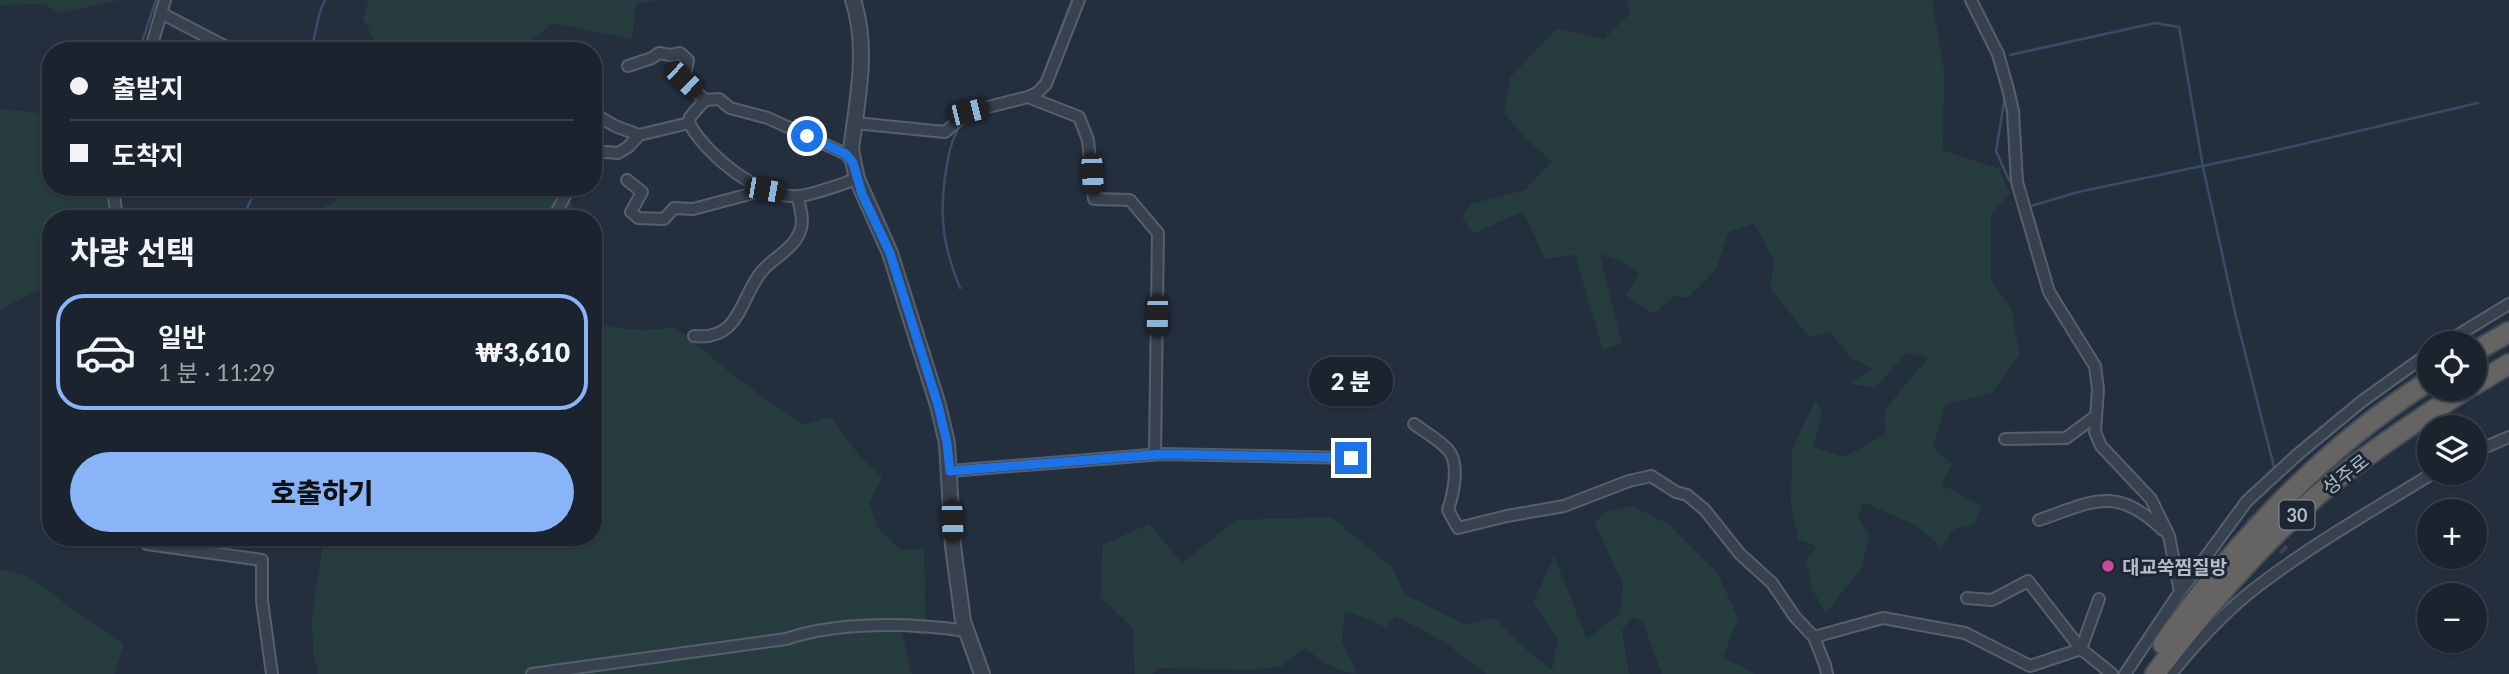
<!DOCTYPE html>
<html lang="ko">
<meta charset="utf-8">
<style>
:root{--surface:#1b232e;--page:#242b36;--text:#f1f3f6;--muted:#a0a4aa;--line:#39404a;--accent:#8ab4f8}
body{margin:0;font-family:Lato,"Noto Sans KR",sans-serif;background:var(--page);color:var(--text);height:100vh;display:flex;flex-direction:column;font-size:26px;white-space:nowrap}
*{box-sizing:border-box;margin:0}
p{font-size:23px;color:var(--muted)}
.icon{flex:none;width:38px;height:38px;fill:none;stroke:currentColor;stroke-width:2;stroke-linecap:round;stroke-linejoin:round}
.map{position:relative;flex:1;overflow:hidden}
.panel{position:absolute;left:42px;top:210px;width:560px;height:336px;display:flex;flex-direction:column;background:var(--surface);border-radius:28px;box-shadow:0 2px 5px #0004,0 0 0 2px var(--line)}
.panel>*{flex:none}
.top-card{position:absolute;left:42px;top:42px;width:560px;height:154px;border-radius:28px;box-shadow:0 2px 5px #0004,0 0 0 2px var(--line);display:grid;align-content:center;height:154px;padding:0 28px;background:var(--surface)}
.buttons{position:absolute;left:2417px;top:331px;display:grid;gap:14px}
.buttons a{display:grid;place-items:center;width:70px;height:70px;border-radius:50%;background:var(--surface);box-shadow:0 2px 5px #0004,0 0 0 2px var(--line);font-size:35px}
.end{position:absolute;width:32px;height:32px;margin:-16px;border:9px solid #1a73e8;background:#fff;box-shadow:0 0 0 4px #fff}
.from{border-radius:50%}
.bubble{position:absolute;height:49px;border-radius:24px;background:var(--surface);box-shadow:0 2px 5px #0004,0 0 0 2px var(--line);font-size:23px;font-weight:800;line-height:49px;text-align:center}
.car{position:absolute;width:21px;height:42px;margin:-21px -10px;border-radius:9px;box-shadow:0 0 5px 2px #0007;background:linear-gradient(#222 24%,#8ab4d8 0 40%,#222 0 76%,#8ab4d8 0 86%,#222 0)}
.top-card b{display:flex;align-items:center;gap:24px;height:66px;font-size:26px}
.top-card b+b{border-top:2px solid var(--line)}
.top-card i{width:18px;height:18px;background:var(--text)}
ul{padding:0;list-style:none}
li{display:flex;align-items:center;gap:21px;height:116px;margin:0 14px 10px;padding:0 14px;border:4px solid transparent;border-radius:28px}
li div{flex:1}
li b{display:block;font-size:26px}
li em{font-style:normal;font-weight:800}
li.current{border-color:var(--accent)}
li>.icon{width:63px;height:63px;stroke-width:1.5}
h2{padding:0 28px;font-size:32px;line-height:84px}
.button{display:flex;gap:14px;margin-top:auto;padding:14px 28px}
.button a{flex:1;height:80px;border-radius:42px;background:var(--accent);color:#111;font-size:28px;font-weight:800;line-height:80px;text-align:center}
.map>svg:first-child{display:block}
.green{fill:#263c3f}
.lines{fill:none;stroke-linecap:round;stroke-linejoin:round}
.stream{stroke:#394c67;stroke-width:2.5}
.minor-tunnel{stroke:#3a4453;stroke-width:10;stroke-dasharray:10 5;stroke-linecap:butt}
.minor-casing{stroke:#565f6c;stroke-width:14}
.tertiary-casing{stroke:#565f6c;stroke-width:18}
.trunk-casing{stroke:#434c59;stroke-width:23}
.minor{stroke:#38414e;stroke-width:10}
.tertiary{stroke:#38414e;stroke-width:14}
.trunk{stroke:#656462;stroke-width:19}
.route{stroke:#1a73e8;stroke-width:9}
.hotel-dot{fill:#d1479c;stroke:#1d2633;stroke-width:2.5}
.labels{text-anchor:middle;dominant-baseline:central;stroke-width:6;stroke-linejoin:round;paint-order:stroke}
.shield{fill:#1d2633;stroke:#878f9c;stroke-width:2}
.shield-label{font-size:18px;font-weight:bold;fill:#b4bcc9}
.street-label{font-size:19px;fill:#b4bcc9;stroke:#1d2633}
.poi-label{font-size:19px;font-weight:bold;fill:#b4bcc9;stroke:#1d2633;text-anchor:start}
</style>
<div class="map">
<svg width="2509" height="674" viewBox="0 0 2509 674">
<rect width="100%" height="100%" fill="#242f3e"/>
<g class="green">
<path d="M0 0H120L60 13 44 4 0 5Z"/>
<path d="M369 0H657L636 4 632 39 553 23 523 48V51H373V38L363 18Z"/>
<path d="M1627 0H1932L1944 70 1943 150 1999 169 2010 194 1991 213V281L2012 309 2019 355 1992 393 1946 404 1933 447 1952 464 1941 484 1981 506 1974 524 1954 529 1941 547 1917 526 1863 502 1858 517 1869 535 1862 567 1826 613 1812 589 1806 559 1818 546 1798 539 1791 504 1792 449 1816 400 1822 414 1813 447 1844 457 1886 434 1884 411 1928 358 1906 353 1875 388 1851 384 1872 368 1851 358 1830 332 1809 337 1770 288 1774 261 1754 223 1729 232 1715 271 1687 298 1674 296 1654 314 1626 295 1639 273 1620 261 1600 254 1622 343 1603 350 1575 255 1545 259 1523 211 1473 234 1462 217 1471 204 1525 190 1552 161 1531 144 1504 113 1510 77 1557 29 1604 39 1631 12Z"/>
<path d="M0 109 51 114V187H108L114 219H51V283L0 310Z"/>
<path d="M349 187H536L535 194 572 203V219H316L317 210 332 204Z"/>
<path d="M593 324C621 329 647 333 675 327L738 379 803 425 830 417 862 459 882 477 869 503 878 528 901 550 924 549 926 636 901 629 912 674H318L313 651 312 617 324 538 350 537 376 542 457 537 525 546 574 541 576 537H593Z"/>
<path d="M1632 506 1670 525 1717 572 1738 618 1723 657 1755 674H1662L1643 622 1632 617 1622 631 1629 674H1486L1446 643 1396 616 1386 627 1345 610 1342 641 1357 673C1338 674 1319 658 1304 648L1282 666 1251 670 1159 668 1152 674H1135L1133 628 1100 597 1103 545 1149 524 1182 563 1236 520 1331 517 1392 567 1404 594 1465 625 1494 618 1528 651 1552 670 1558 638 1533 603 1554 556 1587 639 1620 614 1623 585 1595 523 1605 512Z"/>
<path d="M0 569 28 577 124 645 114 674H0Z"/>
</g>
<g class="lines">
<g class="stream">
<path d="M139 51 156 0"/>
<path d="M310 51C317 34 316 16 325 0"/>
<path d="M2010 55 2155 23 2179 27 2203 167 2236 317 2274 467"/>
<path d="M1024 93 1036 87 1042 78 1072 0"/>
<path d="M2005 96 1996 151 2009 180"/>
<path d="M2028 207 2078 192 2269 152 2478 103"/>
<path d="M242 219 257 187"/>
<path d="M960 288C944 248 939 219 945 177 948 157 950 142 960 126"/>
</g>
<path class="minor-tunnel" d="M2250 517 2285 551"/>
<g class="minor-casing">
<g id="minor">
<path d="M1971 0 1998 54 2008 89 2013 111 2017 182 2049 292 2095 366 2098 389 2095 432 2101 446 2151 499 2169 536 2180 592 2125 674"/>
<path d="M161 13 234 51"/>
<path d="M150 51 165 0"/>
<path d="M628 66 652 58 659 53 670 55 680 53 688 60 684 80 705 100"/>
<path d="M1028 97 1079 117 1088 140 1094 199 1130 200 1158 233 1155 454"/>
<path d="M593 113 615 126 639 135"/>
<path d="M689 123C706 155 760 199 798 196 817 194 838 185 857 179"/>
<path d="M855 123 945 132 968 112 1028 97 1037 93 1046 84 1079 0"/>
<path d="M593 151 618 153 628 147 639 135 689 123 690 117 705 100 719 99 730 108 768 118 846 154 853 163"/>
<path d="M627 180 642 192 631 212 638 218 664 219 674 208 693 209 765 190"/>
<path d="M113 187 117 219"/>
<path d="M558 209 570 187"/>
<path d="M694 336C741 341 740 297 762 271 774 257 796 248 801 228 804 219 799 206 798 196"/>
<path d="M2445 343 2509 304"/>
<path d="M1414 424C1425 432 1441 441 1449 451 1460 465 1453 495 1448 510L1458 528 1507 516 1564 506 1629 481 1651 476 1676 492 1687 495 1705 510 1740 554 1772 583 1795 617 1814 637 1883 618 1965 633 2030 666 2081 649 2112 674"/>
<path d="M2005 439 2066 438 2096 416"/>
<path d="M2474 452 2509 437"/>
<path d="M950 471 1163 454 1351 458"/>
<path d="M2039 520C2094 501 2116 485 2163 530"/>
<path d="M145 537 147 544 262 560V601L272 674"/>
<path d="M2180 592 2247 501 2297 455 2361 402 2429 353"/>
<path d="M1967 598 1992 600 2028 581 2081 649 2099 599"/>
<path d="M1814 637 1825 665 1827 674"/>
<path d="M532 674 786 639C839 621 911 623 966 631"/>
<path d="M2171 674C2197 642 2225 611 2258 586 2313 544 2376 508 2435 472"/>
</g>
</g>
<g class="tertiary-casing">
<path id="tertiary" d="M853 0C869 48 857 101 851 150L857 179 890 253 938 405 947 443 953 546 963 621 982 674"/>
</g>
<g class="trunk-casing">
<g id="trunk">
<path d="M2474 352 2509 332"/>
<path d="M2474 385 2509 364"/>
<path d="M2163 644C2235 543 2323 448 2429 381"/>
<path d="M2155 674C2208 605 2265 538 2332 483 2375 448 2422 417 2468 388"/>
</g>
</g>
<use href="#minor" class="minor"/>
<use href="#tertiary" class="tertiary"/>
<use href="#trunk" class="trunk"/>
</g>
<g class="lines">
<path class="route" d="M807 136 846 154 853 163 862 194 890 253 938 405 947 443 950 471 1163 454 1351 458"/>
</g>
<circle class="hotel-dot" cx="2108" cy="566" r="7"/>
<g class="labels">
<rect class="shield" x="2279.5" y="500.5" width="35" height="29" rx="5"/>
<g class="shield-label">
<text x="2297" y="515">30</text>
</g>
<g class="street-label">
<text transform="translate(2345 474) rotate(-38)">성주로</text>
</g>
<g class="poi-label">
<text x="2122" y="566">대교쑥찜질방</text>
</g>
</g>
</svg>
<div class="buttons">
<a><svg class="icon" aria-label="locate" viewBox="0 0 24 24"><circle cx="12" cy="12" r="6"/><path d="M12 2v4M12 18v4M2 12h4M18 12h4"/></svg></a>
<a><svg class="icon" aria-label="layers" viewBox="0 0 24 24"><path d="M12 4l9 5-9 5-9-5zM3 14l9 5 9-5"/></svg></a>
<a>+</a>
<a>−</a>
</div>
<i class="end from" style="left:807px;top:136px"></i>
<i class="end" style="left:1351px;top:458px"></i>
<div class="bubble" style="left:1309px;top:357px;width:84px">2 분</div>
<i class="car" style="left:684px;top:80px;rotate:134deg"></i>
<i class="car" style="left:968px;top:112px;rotate:76deg"></i>
<i class="car" style="left:1092px;top:174px;rotate:177deg"></i>
<i class="car" style="left:765px;top:190px;rotate:100deg"></i>
<i class="car" style="left:1157px;top:316px;rotate:181deg"></i>
<i class="car" style="left:952px;top:521px;rotate:178deg"></i>
<div class="top-card">
<b><i class="from"></i>출발지</b>
<b><i></i>도착지</b>
</div>
<section class="panel">
<h2>차량 선택</h2>
<ul>
<li class="current"><svg class="icon" aria-label="car" viewBox="0 0 24 24"><path d="M5 17H2v-5l4-1 3-4h7l3 4 3 1v5h-3M9 17h6M6 11h13"/><circle cx="7" cy="17" r="2"/><circle cx="17" cy="17" r="2"/></svg><div><b>일반</b><p>1 분 · 11:29</p></div><em>₩3,610</em></li>
</ul>
<div class="button"><a>호출하기</a></div>
</section>
</div>
